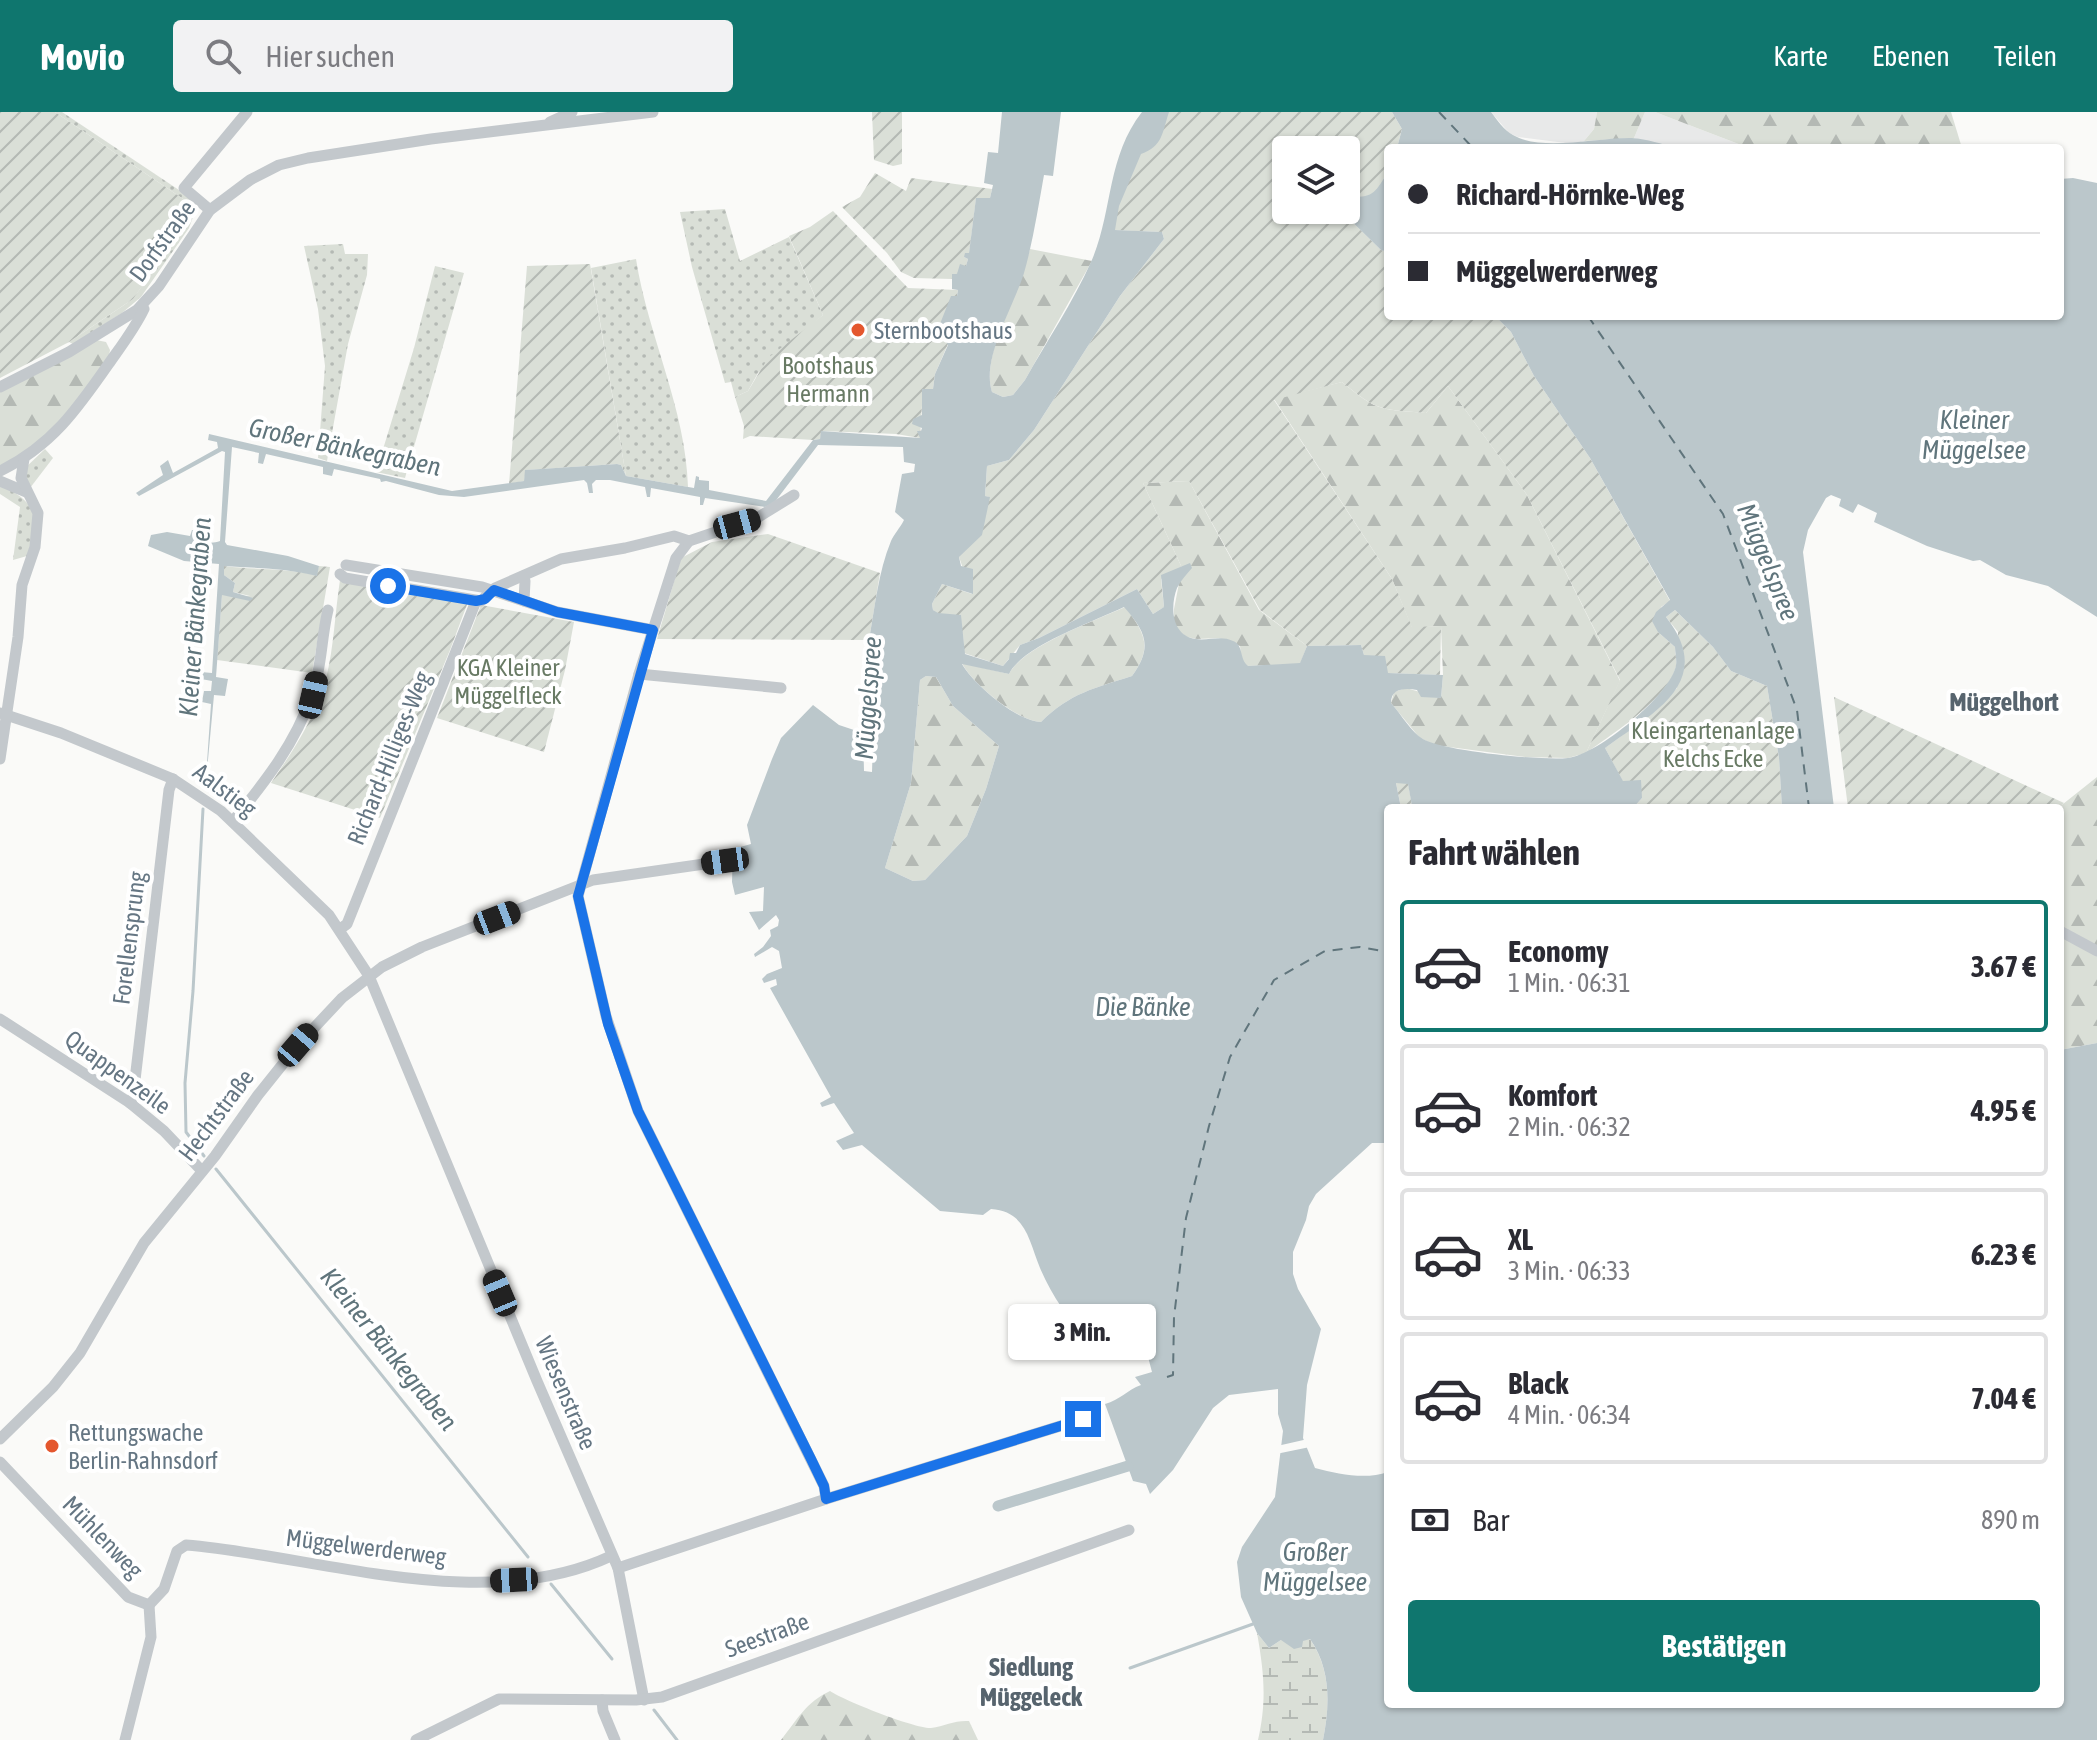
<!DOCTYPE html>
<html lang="de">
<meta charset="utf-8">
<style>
:root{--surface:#fff;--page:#f2f2f3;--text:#2b2b33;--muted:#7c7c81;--line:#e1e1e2;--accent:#0f766e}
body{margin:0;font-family:"Asap Condensed",sans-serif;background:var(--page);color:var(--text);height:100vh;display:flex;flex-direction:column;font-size:30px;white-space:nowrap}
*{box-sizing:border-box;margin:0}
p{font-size:26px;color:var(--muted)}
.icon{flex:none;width:44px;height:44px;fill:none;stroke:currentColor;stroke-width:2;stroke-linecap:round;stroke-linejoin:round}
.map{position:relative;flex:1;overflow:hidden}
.sheet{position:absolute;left:1384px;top:692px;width:680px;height:904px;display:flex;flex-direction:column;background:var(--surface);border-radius:8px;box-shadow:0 2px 6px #0004}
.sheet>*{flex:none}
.guide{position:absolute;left:1384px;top:32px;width:680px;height:176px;border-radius:8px;box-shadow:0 2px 6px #0004;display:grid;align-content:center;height:176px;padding:0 24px;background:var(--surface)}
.buttons{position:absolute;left:1272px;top:24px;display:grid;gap:16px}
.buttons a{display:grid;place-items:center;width:88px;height:88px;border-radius:8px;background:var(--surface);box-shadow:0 2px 6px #0004;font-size:40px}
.end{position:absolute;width:36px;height:36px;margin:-18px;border:10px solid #1a73e8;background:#fff;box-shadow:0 0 0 4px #fff}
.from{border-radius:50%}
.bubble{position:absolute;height:56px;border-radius:8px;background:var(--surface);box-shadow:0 2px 6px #0004;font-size:26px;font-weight:700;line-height:56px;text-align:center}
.car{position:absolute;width:24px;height:48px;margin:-24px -12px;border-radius:10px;box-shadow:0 0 6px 2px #0007;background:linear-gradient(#222 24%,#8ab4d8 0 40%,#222 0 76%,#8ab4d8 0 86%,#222 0)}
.guide b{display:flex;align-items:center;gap:28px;height:76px;font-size:30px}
.guide b+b{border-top:2px solid var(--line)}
.guide i{width:20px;height:20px;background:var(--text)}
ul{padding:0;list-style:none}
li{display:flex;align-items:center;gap:24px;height:132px;margin:0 16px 12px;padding:0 8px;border:4px solid var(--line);border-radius:8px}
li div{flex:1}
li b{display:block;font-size:30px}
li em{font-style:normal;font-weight:700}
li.active{border-color:var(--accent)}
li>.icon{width:72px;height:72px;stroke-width:1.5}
h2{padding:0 24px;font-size:36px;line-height:96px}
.pay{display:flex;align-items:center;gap:20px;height:88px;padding:0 24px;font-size:30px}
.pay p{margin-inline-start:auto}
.cta{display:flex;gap:16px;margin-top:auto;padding:16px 24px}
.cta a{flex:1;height:92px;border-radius:8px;background:var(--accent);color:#fff;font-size:32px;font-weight:700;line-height:92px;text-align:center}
header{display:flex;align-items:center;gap:48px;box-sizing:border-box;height:112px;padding:0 40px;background:var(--accent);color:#fff}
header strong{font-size:38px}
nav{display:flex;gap:44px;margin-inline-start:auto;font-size:28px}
.search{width:560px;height:72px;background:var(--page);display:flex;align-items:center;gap:20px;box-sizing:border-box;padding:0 28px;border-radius:8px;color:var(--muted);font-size:30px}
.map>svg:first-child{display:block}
.built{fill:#e8e9e9}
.grass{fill:url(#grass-dots)}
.forest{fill:url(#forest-firs)}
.wetland{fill:url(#wetland-marsh)}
.garden{fill:url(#garden-furrows)}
.water{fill:#bbc7cb;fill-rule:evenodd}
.pier{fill:#fafaf8}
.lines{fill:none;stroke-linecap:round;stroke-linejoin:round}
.stream{stroke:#bbc7cb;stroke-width:3}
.canal{stroke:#bbc7cb;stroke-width:11}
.ferry{stroke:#60757c;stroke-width:2;stroke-dasharray:10 8;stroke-linecap:butt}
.street{stroke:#c3c8cc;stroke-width:11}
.route{stroke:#1a73e8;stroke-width:10}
.poi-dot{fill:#e4572e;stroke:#fff;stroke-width:3}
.labels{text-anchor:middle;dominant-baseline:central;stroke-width:8;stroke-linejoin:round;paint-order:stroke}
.street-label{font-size:24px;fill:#657683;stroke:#fff}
.poi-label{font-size:24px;fill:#657683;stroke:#fff;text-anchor:start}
.park-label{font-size:24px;fill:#687a64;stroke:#fff}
.water-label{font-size:26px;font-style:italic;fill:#60757c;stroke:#fff}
.neighbourhood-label{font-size:26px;font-weight:bold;fill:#57646e;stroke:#fff}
</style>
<header>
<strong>Movio</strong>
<div class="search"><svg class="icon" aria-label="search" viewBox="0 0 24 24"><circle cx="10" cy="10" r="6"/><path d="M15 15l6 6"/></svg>Hier suchen</div>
<nav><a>Karte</a><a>Ebenen</a><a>Teilen</a></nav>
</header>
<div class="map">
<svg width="2097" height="1628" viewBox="0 0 2097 1628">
<defs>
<pattern id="grass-dots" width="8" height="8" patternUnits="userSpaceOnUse" patternTransform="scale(2)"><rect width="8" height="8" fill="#dadfd7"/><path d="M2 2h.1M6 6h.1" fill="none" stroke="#b4b9b4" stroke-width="1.8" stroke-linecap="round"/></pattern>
<pattern id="forest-firs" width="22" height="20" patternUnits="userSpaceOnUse" patternTransform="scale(2)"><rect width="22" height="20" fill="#dadfd7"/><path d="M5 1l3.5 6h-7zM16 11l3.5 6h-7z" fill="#b4b9b4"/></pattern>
<pattern id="wetland-marsh" width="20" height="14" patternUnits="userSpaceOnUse" patternTransform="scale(2)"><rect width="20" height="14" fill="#dadfd7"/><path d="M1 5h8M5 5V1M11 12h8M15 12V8" fill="none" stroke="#b4b9b4"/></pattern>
<pattern id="garden-furrows" width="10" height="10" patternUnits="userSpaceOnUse" patternTransform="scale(2)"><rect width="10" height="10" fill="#dadfd7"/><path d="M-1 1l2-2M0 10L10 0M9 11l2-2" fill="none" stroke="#b4b9b4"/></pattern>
</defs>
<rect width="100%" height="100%" fill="#fafaf8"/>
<g class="built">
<path d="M1491 0H1597L1594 17 1584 29 1574 32 1518 25 1509 21Z"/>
<path d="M1645 0H1655L1749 36H1676L1634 26Z"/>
</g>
<g class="grass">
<path d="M55 0H62L179 78 191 88 196 97 189 116 141 185 122 201 73 232 69 230 133 187 193 100 192 93Z"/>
<path d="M725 97 740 149 789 125 823 203 758 261 748 279 735 285 731 270 725 271 692 155 680 100Z"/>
<path d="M343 132 345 142H368L367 163 348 232 327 349 318 346 325 254 318 197 304 134Z"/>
<path d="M636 147C648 224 686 297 688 375L626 364 591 156Z"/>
<path d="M435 154 464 161 405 366 376 360 414 236Z"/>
<path d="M45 337 53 346 30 376 23 358Z"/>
<path d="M0 373C38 391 40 404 27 444L13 448 20 395 0 382Z"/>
</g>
<g class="forest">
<path d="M1597 0H1645L1634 26 1584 29 1594 17Z"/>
<path d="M1655 0H1951L1962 36H1749Z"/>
<path d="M1030 137 1092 149 1025 268 1013 283 1003 285 992 280C980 245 1020 174 1030 137Z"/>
<path d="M96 228 106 230 110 238 108 249 92 273 35 335 0 354V279Z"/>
<path d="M1342 270C1378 300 1380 297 1426 301L1448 274 1527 383 1620 569 1586 641 1568 646 1525 645 1434 633 1419 625 1391 591 1394 580 1406 576 1441 586 1443 563 1441 514 1412 516 1392 467 1274 287Z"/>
<path d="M1189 369 1259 498 1307 534 1300 552 1247 554 1242 550 1240 534 1219 526 1197 527 1187 525 1178 519 1174 510V497L1182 456 1143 371Z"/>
<path d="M1125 495C1145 521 1153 535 1132 564 1095 576 1070 581 1041 610 1019 610 971 571 962 551L1009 562C1023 534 1095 509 1125 495Z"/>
<path d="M926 564 936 565 953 594 999 634 986 677 967 724 925 768 913 769 885 756 911 671 920 568Z"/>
<path d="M2097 665V931L2060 938V696H2058Z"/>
<path d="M830 1579C845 1589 916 1617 931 1616 945 1614 955 1608 969 1609L978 1628H781C797 1608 806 1590 830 1579Z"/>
</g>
<path class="wetland" d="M1257 1521 1269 1536 1281 1528 1310 1527C1331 1558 1330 1593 1323 1628H1258C1267 1589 1264 1560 1257 1521Z"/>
<g class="garden">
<path d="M0 0H55L192 93 194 101 133 187 69 230 0 266Z"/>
<path d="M872 0H902V52L893 54 874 48Z"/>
<path d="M1150 0H1392L1402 17 1397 36H1388C1388 52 1386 80 1366 85 1360 87 1352 85 1346 85V38H1286V98H1340L1381 138 1388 140V204H1495L1511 220 1534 264 1590 346 1670 489 1661 495 1658 520 1675 535C1675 540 1677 549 1676 554 1669 586 1611 623 1586 641L1620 568 1527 383 1448 274 1426 301C1381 297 1378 300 1342 270L1274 288 1392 467 1412 515 1441 514 1440 563 1387 561 1364 543 1361 533 1307 534 1260 498 1189 369 1143 371 1182 456 1161 467 1164 495 1153 502 1137 477 1039 526 1020 533 1003 554 964 541 963 522 933 498 932 492 942 472 972 482 959 445 989 385 985 384 987 354 1009 348 1034 318 1120 184 1164 127 1162 120 1110 118Z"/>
<path d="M875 61 906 79 911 66 992 77 990 86 976 87 969 142 964 145 968 147 966 154 957 162H952V167L914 166 901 160 887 141 842 95 860 85Z"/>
<path d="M833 99 908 176 958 178 948 232 935 262 933 277H923L920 326 896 322 822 319 820 327 813 328 750 324 743 327 744 314 735 285 748 279 768 246 823 203 789 124 810 115Z"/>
<path d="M590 152 626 364 621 353 617 352 526 358 524 369 509 372 527 154Z"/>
<path d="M768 422 880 461 869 528 657 527 681 446 712 430Z"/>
<path d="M224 454C255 458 286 456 316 463L319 454 330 455 312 561 217 548 222 483 250 484 233 480 235 471 224 463Z"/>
<path d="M340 468 468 490 450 538 380 706 271 671C293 639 316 604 326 567 334 535 335 500 340 468Z"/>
<path d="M481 493 574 510 565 558 544 640 437 606Z"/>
<path d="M1675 498 1713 535 1731 559 1767 574 1779 646 1782 696H1633L1642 686 1623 670 1605 636 1642 609 1677 576 1678 520 1666 505Z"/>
<path d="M1834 585 2064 691 2058 696H1848Z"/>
<path d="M1396 671H1408L1412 693 1422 696H1401Z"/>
</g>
<g class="water">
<path d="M1002 0H1061L1053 64 1044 63C1038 96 1033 130 1024 161 1014 194 981 246 992 280L1003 285 1013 283 1025 268C1047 229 1073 190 1091 150 1113 101 1106 46 1142 0H1169C1162 21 1163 34 1141 42L1119 94 1115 118 1162 120 1164 127 1120 184 1034 318 1009 348 987 354 985 384 990 385 982 423 959 445 961 454 973 457V482L942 472 932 492 933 498 938 501 961 503 965 542 1003 554 1009 547 1010 541H1016L1020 533 1039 526 1137 477 1153 502 1164 495 1161 463 1190 451 1192 456C1187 462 1181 468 1177 476 1170 494 1171 524 1196 527 1208 529 1221 523 1233 529 1244 533 1239 547 1248 554L1300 551 1307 534 1361 533 1364 543 1385 544 1388 561 1443 563 1441 586 1421 585 1417 578C1405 576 1391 576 1391 591 1401 602 1411 620 1423 627 1443 639 1543 649 1568 646 1597 643 1671 583 1676 553 1677 548 1675 540 1675 535L1658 520 1652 509 1656 500 1670 488 1590 346 1534 264 1511 220 1495 204H2060V67L2073 66 2097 71V505L2048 474 2006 463 1980 448 1973 449 1927 434 1874 410 1877 401 1858 392 1853 401 1839 394 1841 387 1831 383 1826 386 1808 418 1803 440 1834 696H1782L1779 646 1767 574 1731 559 1713 535 1675 498 1666 505C1717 570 1653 601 1605 636L1623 669 1641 668 1642 686 1633 696H1422L1412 694 1408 672 1396 671 1401 696H1388V1031H1372L1316 1082 1309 1094 1306 1108 1293 1140V1162L1298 1177 1321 1217 1307 1273 1303 1326 1315 1356C1339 1362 1365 1368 1388 1360V1592H2060V938L2097 931V1628H1323C1330 1593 1331 1557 1310 1527L1303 1529 1302 1535 1294 1537 1281 1528 1269 1536 1257 1521 1241 1485 1237 1450 1242 1435 1275 1385 1283 1319 1278 1302V1277L1229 1283 1213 1296 1173 1358 1150 1382 1146 1372 1133 1369 1105 1292C1120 1288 1127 1278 1141 1273L1135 1265 1152 1260 1148 1245 1139 1236 1126 1239 1123 1236 1109 1247 1103 1243 1090 1247 1088 1241 1125 1226 1118 1207 1096 1215 1087 1192 1062 1196C1053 1183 1046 1170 1040 1156 1029 1129 1026 1099 991 1097L983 1103 940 1099 862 1033 843 1038 836 1029 854 1021 834 991 822 995 820 991 831 985 770 876 777 873 776 867 764 871 762 867 767 862 782 856 779 839 772 835 755 845 754 842 763 835 771 824 770 818 778 814 779 808 776 803 759 818 749 800 763 799 764 775 735 783 732 770 733 737 751 732 747 713 772 647 781 626 813 593 839 613 863 621 864 659 872 660 876 533 869 528C875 495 878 461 891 429 894 422 900 416 904 408L895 400 902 362 914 360 915 352 904 350 903 335 818 333 774 391 765 395 705 386 703 393H700V385L651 376 650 385H647L645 375 610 368H596L592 372 593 381H589L587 371 584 368 464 385 439 383 386 369 381 370 380 367 334 357 332 364 323 362V355L266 342 263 352 258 351 259 341 232 335 225 430 227 433 288 444 319 454 317 464C287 456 255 456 224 454V463L235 471 233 480 253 486 250 489 222 483 216 565 228 567 225 584 214 583 205 680 211 592 202 590 204 579H211L212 569 201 567V560L212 561 219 452 184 449 148 434 151 423 167 420 190 424 192 418 198 419 197 426C204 431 212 432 220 429L225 340 222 339 139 384 136 381 163 363 160 354 168 348 173 361 218 336 217 330 208 328 209 322 452 379 524 369 525 358 617 352 621 353 626 364 694 376 696 364 699 365V368L709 369V378L766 389 813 328 820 327 821 319 920 326 917 319H921L922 316 912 312 913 307 922 303V277H933L935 262 948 233 938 217 951 184H957L958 178 952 177V162H957L960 152 966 154 968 147 964 145 965 141H969L976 86H990L993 73 984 71 988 40 998 41ZM1124 495C1146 520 1153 535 1132 564 1095 576 1070 581 1041 610 1018 610 973 572 962 552L1009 562C1022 534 1095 509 1124 495ZM926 564 936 565 953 594 999 634 986 677 967 724 925 768 913 769 885 756 911 671 920 568Z"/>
<path d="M1392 0H1491C1497 8 1504 18 1513 23 1542 40 1599 25 1632 26 1647 27 1662 32 1676 36H1397L1402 17Z"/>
<path d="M1388 59V140L1381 138 1340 98H1346V85C1373 86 1375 82 1388 59Z"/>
</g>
<path class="pier" d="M1308 1327 1310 1335 1276 1342 1277 1334Z"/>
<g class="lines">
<g class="stream">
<path d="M203 697 193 879 185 971 186 1020 204 1044"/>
<path d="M216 1057 528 1445"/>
<path d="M551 1472 612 1547"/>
<path d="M1130 1556 1253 1512"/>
<path d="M654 1598 677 1628"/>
</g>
<path class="canal" d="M998 1394 1128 1354"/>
<g class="ferry">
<path d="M1439 0 1473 36"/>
<path d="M1588 204 1723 402 1797 598 1809 696"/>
<path d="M1167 1265 1173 1263 1174 1205 1186 1106 1209 1014 1230 945 1274 868 1325 839 1360 835 1388 840"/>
</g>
<g class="street">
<path d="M550 10 572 0"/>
<path d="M210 98 184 76 247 0"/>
<path d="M0 275 69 240 137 198 159 174 210 98 250 68 279 53 308 46 431 27 653 0"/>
<path d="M0 359C52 334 78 296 110 250 122 233 135 216 144 197L142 194"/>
<path d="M0 369 26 380"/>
<path d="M794 383 757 406 689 429 676 446 639 562 578 784 606 904 638 999 824 1374 826 1387"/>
<path d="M346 453 482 475 557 500 653 518"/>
<path d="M340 462 345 466 481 489 495 476 561 447 625 436 674 424 689 429"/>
<path d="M523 464 525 469 524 489"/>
<path d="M639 562 781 576"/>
<path d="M0 601 61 621 173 667 221 699 329 803 369 864 537 1269 618 1456 644 1588"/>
<path d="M0 647 18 525 22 473 35 435 38 401 21 366 24 347"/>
<path d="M233 709C265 670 295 632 312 583 322 556 321 526 328 498"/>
<path d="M340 817 347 812 476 489"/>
<path d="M2060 819 2097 839"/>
<path d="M0 907 130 991 164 1019 202 1059"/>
<path d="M130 991 133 985 169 678 173 667"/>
<path d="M0 1327 53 1275 80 1241 144 1131 215 1044 258 983 298 933 342 886 382 855 422 835 593 768 725 749"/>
<path d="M0 1350 128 1485 149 1493"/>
<path d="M618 1456 826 1387 1083 1307"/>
<path d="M149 1493 164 1477 177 1439 186 1433C319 1444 483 1504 611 1444"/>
<path d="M602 1588 603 1599 615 1628"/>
<path d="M125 1628 151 1525 149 1493"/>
<path d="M416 1628 499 1587 636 1588 662 1585 1129 1418"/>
</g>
</g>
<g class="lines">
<path class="route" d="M388 474 476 489 485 487 494 478 557 500 653 518 578 784 608 912 638 999 811 1347 824 1374 826 1387 1083 1307"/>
</g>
<g class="poi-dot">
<circle cx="858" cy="218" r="8"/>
<circle cx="52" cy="1334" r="8"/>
</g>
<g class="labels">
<g class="street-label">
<text transform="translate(162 129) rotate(-54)">Dorfstraße</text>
<text transform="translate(389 646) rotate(-68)">Richard-Hilliges-Weg</text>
<text transform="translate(225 678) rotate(37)">Aalstieg</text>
<text transform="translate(129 826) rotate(-83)">Forellensprung</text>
<text transform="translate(118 960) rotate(36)">Quappenzeile</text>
<text transform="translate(216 1003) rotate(-53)">Hechtstraße</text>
<text transform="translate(566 1281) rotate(67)">Wiesenstraße</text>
<text transform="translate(103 1425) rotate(46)">Mühlenweg</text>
<text transform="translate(366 1435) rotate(7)">Müggelwerderweg</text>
<text transform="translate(767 1523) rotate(-20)">Seestraße</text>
</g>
<g class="poi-label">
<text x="874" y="218">Sternbootshaus</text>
<text x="68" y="1320">Rettungswache<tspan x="68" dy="28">Berlin-Rahnsdorf</tspan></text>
</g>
<g class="park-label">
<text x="828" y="253">Bootshaus<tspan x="828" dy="28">Hermann</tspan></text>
<text x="508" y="555">KGA Kleiner<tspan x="508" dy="28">Müggelfleck</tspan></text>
<text x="1713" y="618">Kleingartenanlage<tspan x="1713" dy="28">Kelchs Ecke</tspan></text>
</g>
<g class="water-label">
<text x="1974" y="308">Kleiner<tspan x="1974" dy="30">Müggelsee</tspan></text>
<text transform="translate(345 335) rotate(12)">Großer Bänkegraben</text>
<text transform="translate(1768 450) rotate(68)">Müggelspree</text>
<text transform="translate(195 505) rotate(-86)">Kleiner Bänkegraben</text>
<text transform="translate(868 586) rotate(-86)">Müggelspree</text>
<text x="1143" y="895">Die Bänke</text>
<text transform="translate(389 1237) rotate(51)">Kleiner Bänkegraben</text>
<text x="1315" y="1440">Großer<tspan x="1315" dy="30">Müggelsee</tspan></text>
</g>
<g class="neighbourhood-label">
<text x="2004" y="590">Müggelhort</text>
<text x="1031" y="1555">Siedlung<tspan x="1031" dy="30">Müggeleck</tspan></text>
</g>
</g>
</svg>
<div class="buttons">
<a><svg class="icon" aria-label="layers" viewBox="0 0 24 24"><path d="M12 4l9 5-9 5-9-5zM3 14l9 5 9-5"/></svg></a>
</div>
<i class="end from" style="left:388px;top:474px"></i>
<i class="end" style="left:1083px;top:1307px"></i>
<div class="bubble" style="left:1008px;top:1192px;width:148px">3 Min.</div>
<i class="car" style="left:737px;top:412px;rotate:75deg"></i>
<i class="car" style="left:313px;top:583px;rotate:13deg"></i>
<i class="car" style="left:725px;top:749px;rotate:262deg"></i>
<i class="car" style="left:497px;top:806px;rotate:69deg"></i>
<i class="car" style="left:298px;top:933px;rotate:41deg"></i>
<i class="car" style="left:500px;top:1181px;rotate:337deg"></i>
<i class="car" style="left:514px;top:1468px;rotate:267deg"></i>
<div class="guide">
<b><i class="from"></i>Richard-Hörnke-Weg</b>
<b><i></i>Müggelwerderweg</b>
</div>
<section class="sheet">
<h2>Fahrt wählen</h2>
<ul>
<li class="active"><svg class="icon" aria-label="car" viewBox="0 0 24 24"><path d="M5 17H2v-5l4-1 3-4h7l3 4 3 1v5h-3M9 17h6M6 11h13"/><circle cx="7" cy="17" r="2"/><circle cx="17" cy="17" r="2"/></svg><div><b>Economy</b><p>1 Min. · 06:31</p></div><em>3.67 €</em></li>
<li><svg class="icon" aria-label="car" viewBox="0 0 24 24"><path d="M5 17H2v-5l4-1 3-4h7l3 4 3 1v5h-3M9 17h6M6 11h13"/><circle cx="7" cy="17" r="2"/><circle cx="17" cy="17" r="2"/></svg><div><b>Komfort</b><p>2 Min. · 06:32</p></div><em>4.95 €</em></li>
<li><svg class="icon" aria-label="car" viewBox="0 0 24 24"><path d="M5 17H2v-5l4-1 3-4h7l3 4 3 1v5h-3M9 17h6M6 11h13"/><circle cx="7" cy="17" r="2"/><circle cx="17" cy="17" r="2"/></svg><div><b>XL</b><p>3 Min. · 06:33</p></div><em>6.23 €</em></li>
<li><svg class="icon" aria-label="car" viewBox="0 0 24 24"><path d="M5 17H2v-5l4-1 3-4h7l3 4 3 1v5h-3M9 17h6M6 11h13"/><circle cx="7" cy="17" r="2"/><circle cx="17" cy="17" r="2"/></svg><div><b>Black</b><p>4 Min. · 06:34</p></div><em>7.04 €</em></li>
</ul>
<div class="pay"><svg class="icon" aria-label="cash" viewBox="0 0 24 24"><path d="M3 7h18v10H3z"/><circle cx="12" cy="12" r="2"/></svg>Bar<p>890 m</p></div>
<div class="cta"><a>Bestätigen</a></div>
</section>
</div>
